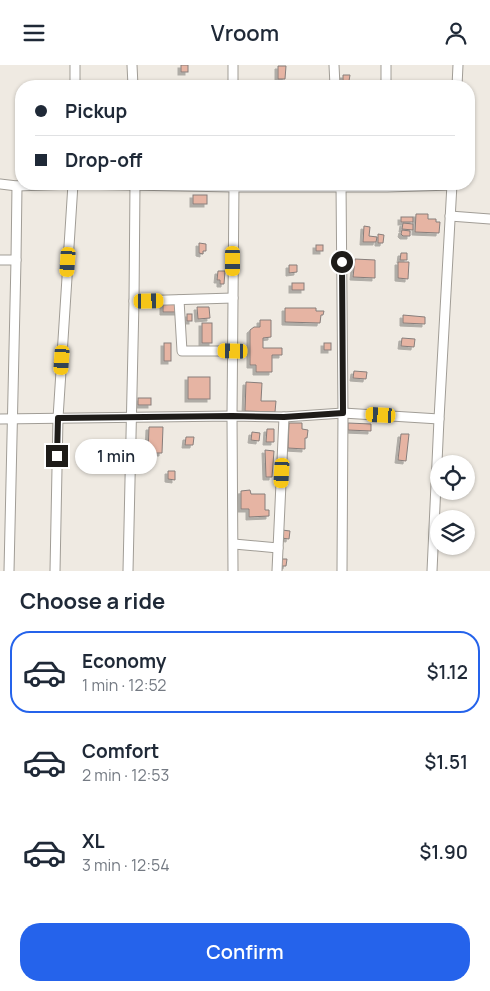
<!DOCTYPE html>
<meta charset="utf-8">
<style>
:root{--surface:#fff;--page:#f6f6f7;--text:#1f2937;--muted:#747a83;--line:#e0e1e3;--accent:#2563eb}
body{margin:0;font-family:Manrope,sans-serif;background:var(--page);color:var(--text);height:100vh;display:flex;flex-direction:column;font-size:19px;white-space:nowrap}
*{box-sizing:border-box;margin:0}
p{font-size:16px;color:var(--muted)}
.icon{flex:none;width:28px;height:28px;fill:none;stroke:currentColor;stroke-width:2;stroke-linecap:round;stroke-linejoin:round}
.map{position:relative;height:506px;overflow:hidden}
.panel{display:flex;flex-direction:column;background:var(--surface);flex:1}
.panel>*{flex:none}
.banner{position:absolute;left:15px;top:15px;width:460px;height:110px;border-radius:20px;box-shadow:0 1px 4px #0004;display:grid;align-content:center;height:110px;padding:0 20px;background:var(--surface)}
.tools{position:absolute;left:430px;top:390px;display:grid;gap:10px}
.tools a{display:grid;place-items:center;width:45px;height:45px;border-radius:50%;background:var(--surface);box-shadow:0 1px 4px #0004;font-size:25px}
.end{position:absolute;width:22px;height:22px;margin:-11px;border:6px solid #1e1c19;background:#fff;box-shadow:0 0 0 2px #fff}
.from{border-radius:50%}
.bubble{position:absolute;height:35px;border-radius:18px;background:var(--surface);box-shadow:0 1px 4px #0004;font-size:16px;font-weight:600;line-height:35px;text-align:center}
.car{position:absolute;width:15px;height:30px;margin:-15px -8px;border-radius:6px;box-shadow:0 0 4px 1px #0007;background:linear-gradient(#f5c518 24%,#345 0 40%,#f5c518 0 76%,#345 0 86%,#f5c518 0)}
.banner b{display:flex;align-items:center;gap:18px;height:48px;font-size:19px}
.banner b+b{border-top:1px solid var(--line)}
.banner i{width:12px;height:12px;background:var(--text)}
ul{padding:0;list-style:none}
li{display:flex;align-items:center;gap:15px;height:82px;margin:0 10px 8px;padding:0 10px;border:2px solid transparent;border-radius:20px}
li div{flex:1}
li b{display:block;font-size:19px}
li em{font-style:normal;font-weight:600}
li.selected{border-color:var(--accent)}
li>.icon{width:45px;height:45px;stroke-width:1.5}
h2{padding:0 20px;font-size:22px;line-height:60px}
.button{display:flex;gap:10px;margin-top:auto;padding:10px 20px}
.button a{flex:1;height:58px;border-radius:20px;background:var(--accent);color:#fff;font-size:20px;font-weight:600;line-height:58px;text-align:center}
header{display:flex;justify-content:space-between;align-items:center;height:65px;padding:0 20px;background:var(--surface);font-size:22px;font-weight:600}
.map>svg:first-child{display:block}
.building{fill:#e6b4a3;stroke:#877e7b;filter:url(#shadow)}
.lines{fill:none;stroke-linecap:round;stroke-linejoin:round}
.minor-casing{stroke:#a19d96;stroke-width:11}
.minor{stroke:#fff;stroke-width:9}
.route{stroke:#1e1c19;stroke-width:6}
</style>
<header><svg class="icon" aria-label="menu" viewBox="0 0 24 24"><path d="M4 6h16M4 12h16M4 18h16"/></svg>Vroom<svg class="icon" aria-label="person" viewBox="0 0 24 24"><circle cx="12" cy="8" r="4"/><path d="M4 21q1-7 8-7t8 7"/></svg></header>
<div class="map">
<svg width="490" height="506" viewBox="0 0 490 506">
<defs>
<filter id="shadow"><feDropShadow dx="-3" dy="3" stdDeviation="0" flood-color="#0004"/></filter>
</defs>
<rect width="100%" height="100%" fill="#efeae2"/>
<g class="building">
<rect x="181" y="0" width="7" height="7"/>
<path d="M278 1H286L285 14H278Z"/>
<path d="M343 10H350L349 16H343Z"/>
<rect x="419" y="20" width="18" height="1"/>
<rect x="193" y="130" width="14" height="9"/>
<path d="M416 149H428V154H436V157H440L439 168 415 167Z"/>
<rect x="401" y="152" width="12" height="5"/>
<path d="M403 158 413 159V165L402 164Z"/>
<path d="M364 161 370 162 369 171 377 172 376 177H363Z"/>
<path d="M402 165 410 166V171H403L401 169Z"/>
<path d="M378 169 384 170 383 178H378Z"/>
<path d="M199 178 206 179V186H203V189L199 188Z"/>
<rect x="316" y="180" width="7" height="6"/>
<path d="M401 188H407V195H400Z"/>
<path d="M355 194 375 195V213L353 212Z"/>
<path d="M398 197H409L408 214 398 213Z"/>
<path d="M289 200H297V207L289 208Z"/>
<path d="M218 206H225L224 219H220V215H217Z"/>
<rect x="292" y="218" width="12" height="7"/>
<path d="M163 236 178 237V247H163Z"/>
<path d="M197 242H209L210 253 198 254Z"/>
<path d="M285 243H316V246H324L323 250H321L320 258 285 257Z"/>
<rect x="187" y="249" width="5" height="7"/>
<path d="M403 250 425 252V259L403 258Z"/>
<path d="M260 255H271V272L263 273V283H282V290H272V307H256V300H250V265L254 262H260Z"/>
<rect x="202" y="258" width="10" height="20"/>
<path d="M402 273 415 274 414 282 401 281Z"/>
<rect x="164" y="278" width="7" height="18"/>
<rect x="324" y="278" width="7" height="7"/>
<path d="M354 306 367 307 366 314 353 313Z"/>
<rect x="188" y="312" width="22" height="22"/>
<path d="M246 317 262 318 261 336H276L275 347 245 346Z"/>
<rect x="138" y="333" width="13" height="7"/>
<path d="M289 358H302V364L308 365 307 373H305V384L288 383Z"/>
<path d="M348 358 371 359V366L348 365Z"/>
<path d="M149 362H163L162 388H148Z"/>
<path d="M267 364H274V377H266Z"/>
<path d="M252 367 260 368 259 376 251 375Z"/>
<path d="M401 369H409L406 396 398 395Z"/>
<path d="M186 372H194L193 380H185Z"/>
<path d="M265 385 274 386 272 412H266Z"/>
<path d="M168 406H175V415L168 414Z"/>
<path d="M250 425 251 429H265V445H269V451L249 452V444H241V426Z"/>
<path d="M282 465 290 466 289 474 281 473Z"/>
<path d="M280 494H287L286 501H279Z"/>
</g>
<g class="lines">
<g class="minor-casing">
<g id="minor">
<path d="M132 0 133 21"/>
<path d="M233 0V21"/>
<path d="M334 0 335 21"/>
<path d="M386 0V21"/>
<path d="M75 21V0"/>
<path d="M457 21 458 0"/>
<path d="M0 119 17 121 73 119 234 122H387L452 120"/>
<path d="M341 119 343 348 342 506"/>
<path d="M450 151 490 154"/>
<path d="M0 195H16"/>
<path d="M179 235 182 286H233"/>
<path d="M134 236 233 233"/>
<path d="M0 354 232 351 284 352 343 348 439 354"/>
<path d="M234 479 278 483"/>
<path d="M9 506 16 195 17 121"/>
<path d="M55 506 58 353 73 119"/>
<path d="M128 506 134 236 135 119"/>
<path d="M233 506 232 351 234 119"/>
<path d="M277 506 284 352"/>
<path d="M432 506 439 354 452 119"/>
</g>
</g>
<use href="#minor" class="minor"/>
</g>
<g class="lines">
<path class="route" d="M57 391 58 353 232 351 284 352 343 348 342 197"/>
</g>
</svg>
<div class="tools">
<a><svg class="icon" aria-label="locate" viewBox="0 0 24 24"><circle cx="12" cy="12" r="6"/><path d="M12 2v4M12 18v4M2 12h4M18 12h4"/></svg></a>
<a><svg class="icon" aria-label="layers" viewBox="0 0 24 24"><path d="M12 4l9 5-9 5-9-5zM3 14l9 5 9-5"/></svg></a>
</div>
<i class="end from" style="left:342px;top:197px"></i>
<i class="end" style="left:57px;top:391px"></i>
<div class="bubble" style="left:75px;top:374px;width:82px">1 min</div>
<i class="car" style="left:233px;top:196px;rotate:180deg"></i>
<i class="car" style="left:68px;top:197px;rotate:184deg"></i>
<i class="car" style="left:149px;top:236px;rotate:89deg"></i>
<i class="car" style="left:233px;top:286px;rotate:271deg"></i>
<i class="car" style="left:62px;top:295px;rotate:184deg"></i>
<i class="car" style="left:381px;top:350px;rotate:273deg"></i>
<i class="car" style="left:282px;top:408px;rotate:183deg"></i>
<div class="banner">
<b><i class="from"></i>Pickup</b>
<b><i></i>Drop-off</b>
</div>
</div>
<section class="panel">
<h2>Choose a ride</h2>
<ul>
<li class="selected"><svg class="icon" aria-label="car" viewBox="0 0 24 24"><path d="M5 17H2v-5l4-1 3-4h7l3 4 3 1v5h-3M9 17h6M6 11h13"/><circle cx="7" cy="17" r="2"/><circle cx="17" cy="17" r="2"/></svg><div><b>Economy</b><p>1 min · 12:52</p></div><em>$1.12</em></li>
<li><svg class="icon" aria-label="car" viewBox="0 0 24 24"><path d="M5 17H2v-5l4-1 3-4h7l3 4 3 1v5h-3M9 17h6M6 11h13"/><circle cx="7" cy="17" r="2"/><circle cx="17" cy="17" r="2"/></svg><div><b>Comfort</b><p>2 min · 12:53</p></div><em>$1.51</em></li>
<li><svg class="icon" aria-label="car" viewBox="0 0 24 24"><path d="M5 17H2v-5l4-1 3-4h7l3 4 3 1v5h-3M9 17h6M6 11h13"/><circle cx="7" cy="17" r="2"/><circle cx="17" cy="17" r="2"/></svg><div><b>XL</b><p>3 min · 12:54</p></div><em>$1.90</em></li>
</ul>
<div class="button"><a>Confirm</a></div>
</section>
